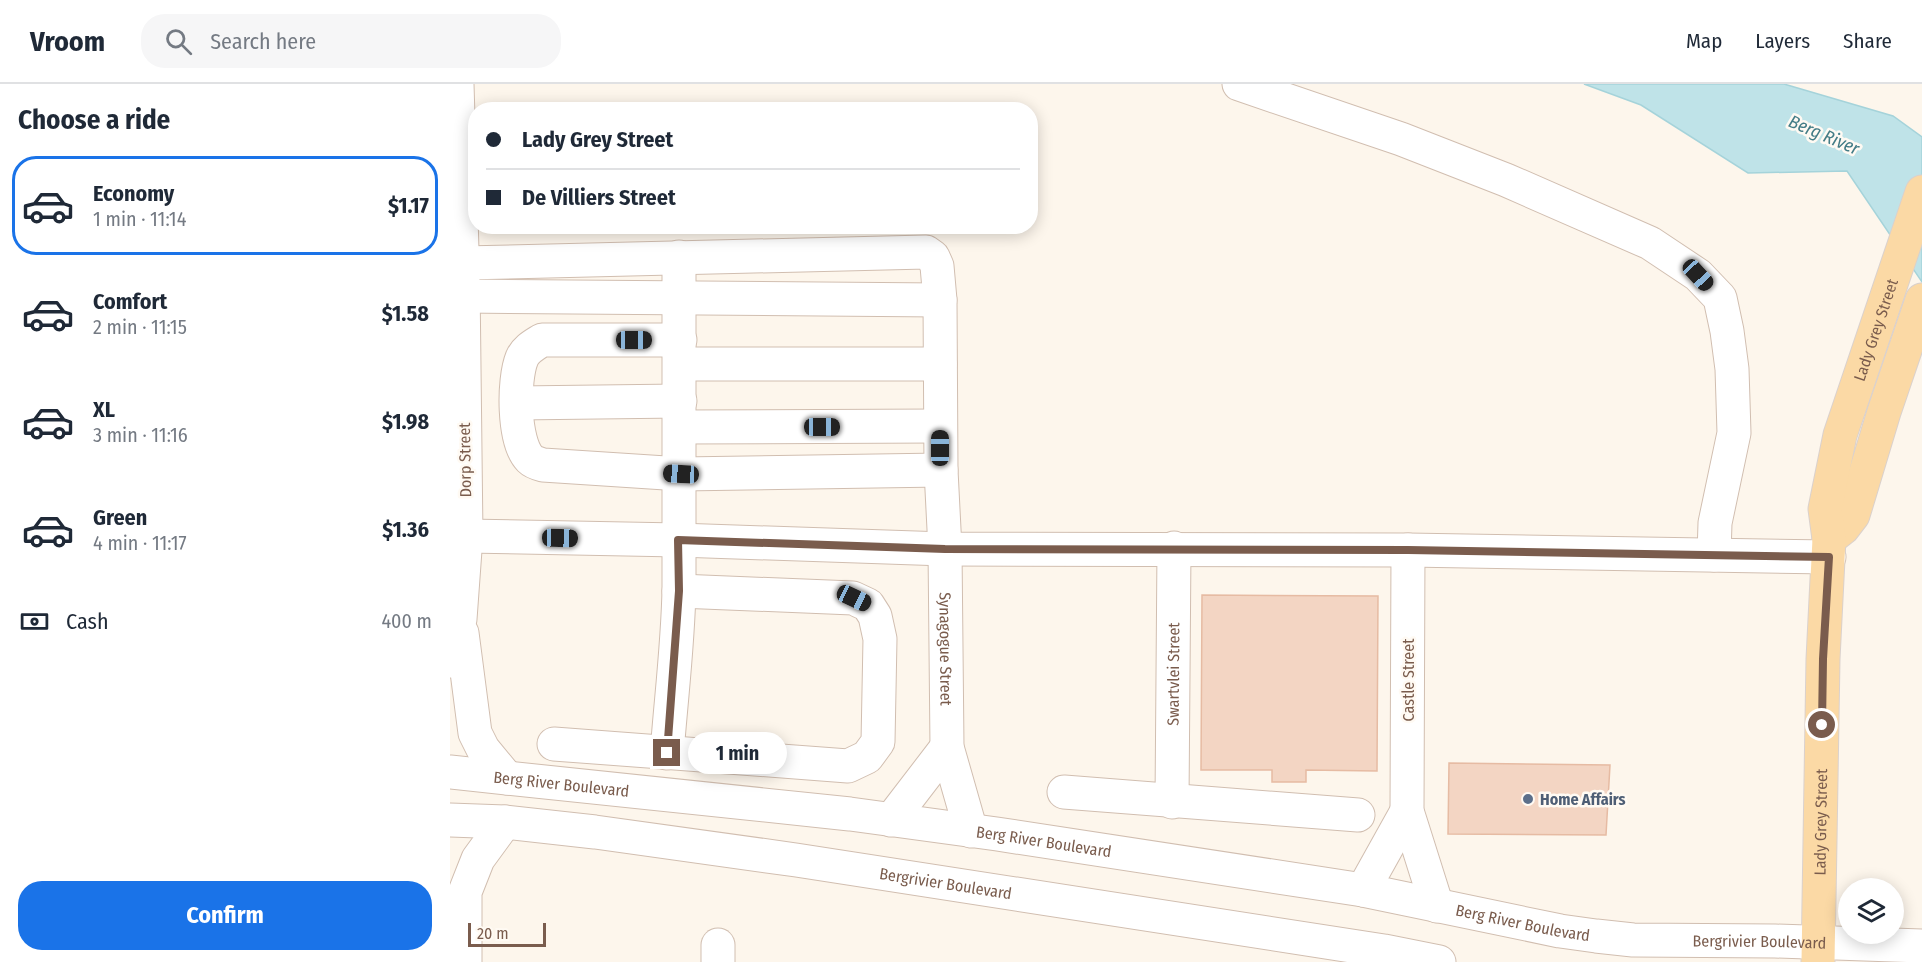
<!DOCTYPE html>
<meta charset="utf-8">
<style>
:root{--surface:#fff;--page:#f6f6f7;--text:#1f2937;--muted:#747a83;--line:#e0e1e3;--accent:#1a73e8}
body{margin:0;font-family:"Fira Sans Condensed",sans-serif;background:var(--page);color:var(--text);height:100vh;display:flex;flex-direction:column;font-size:22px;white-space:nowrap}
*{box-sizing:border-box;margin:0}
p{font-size:20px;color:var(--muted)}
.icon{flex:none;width:33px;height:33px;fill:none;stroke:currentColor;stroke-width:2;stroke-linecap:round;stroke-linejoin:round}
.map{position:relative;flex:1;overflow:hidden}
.details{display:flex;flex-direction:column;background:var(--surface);width:450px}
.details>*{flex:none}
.hud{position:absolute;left:18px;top:18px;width:570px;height:132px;border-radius:24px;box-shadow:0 3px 15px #0003;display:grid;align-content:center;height:132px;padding:0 18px;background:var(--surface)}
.tools{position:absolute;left:1388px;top:794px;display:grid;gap:12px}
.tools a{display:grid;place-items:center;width:66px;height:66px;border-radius:50%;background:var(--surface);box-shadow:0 3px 15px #0003;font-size:30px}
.scale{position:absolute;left:18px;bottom:15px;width:78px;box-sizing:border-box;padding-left:6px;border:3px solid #7a5c4d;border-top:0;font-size:16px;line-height:21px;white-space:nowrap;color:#7a5c4d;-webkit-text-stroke:4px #fffaf3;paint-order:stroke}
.end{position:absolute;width:27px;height:27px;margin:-14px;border:8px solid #7a5c4d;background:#fff;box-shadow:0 0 0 3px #fff}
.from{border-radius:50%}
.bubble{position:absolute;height:42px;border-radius:21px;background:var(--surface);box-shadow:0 3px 15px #0003;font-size:20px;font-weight:700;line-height:42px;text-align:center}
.car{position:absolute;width:18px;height:36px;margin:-18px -9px;border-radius:8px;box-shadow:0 0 4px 2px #0007;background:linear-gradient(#222 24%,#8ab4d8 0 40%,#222 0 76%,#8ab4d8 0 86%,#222 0)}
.hud b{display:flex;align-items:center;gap:21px;height:57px;font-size:22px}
.hud b+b{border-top:2px solid var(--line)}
.hud i{width:15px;height:15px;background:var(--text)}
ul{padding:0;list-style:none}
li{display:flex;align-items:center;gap:18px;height:99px;margin:0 12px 9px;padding:0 6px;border:3px solid transparent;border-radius:24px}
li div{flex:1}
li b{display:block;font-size:22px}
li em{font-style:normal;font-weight:700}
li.current{border-color:var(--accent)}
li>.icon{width:54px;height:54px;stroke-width:1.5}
h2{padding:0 18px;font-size:27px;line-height:72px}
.pay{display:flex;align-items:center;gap:15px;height:66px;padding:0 18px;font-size:22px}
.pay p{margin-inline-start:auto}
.cta{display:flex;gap:12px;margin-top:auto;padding:12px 18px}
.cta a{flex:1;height:69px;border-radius:24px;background:var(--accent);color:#fff;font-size:24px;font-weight:700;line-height:69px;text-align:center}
header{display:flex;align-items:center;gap:36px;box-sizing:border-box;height:84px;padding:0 30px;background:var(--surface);border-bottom:2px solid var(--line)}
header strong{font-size:28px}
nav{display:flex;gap:33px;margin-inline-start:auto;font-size:21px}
.search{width:420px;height:54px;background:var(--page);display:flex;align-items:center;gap:15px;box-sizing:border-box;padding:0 21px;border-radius:24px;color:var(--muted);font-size:22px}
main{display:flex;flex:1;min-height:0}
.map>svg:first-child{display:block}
.water{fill:#bfe3e8;stroke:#a5d3da;stroke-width:1.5}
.building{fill:#f3d5c3;stroke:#e6bba3;stroke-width:1.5}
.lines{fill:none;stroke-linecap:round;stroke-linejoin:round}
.minor-casing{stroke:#d1beb0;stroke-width:35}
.major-casing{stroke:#dad1cd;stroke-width:35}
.minor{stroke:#fff;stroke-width:33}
.major{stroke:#fbd9a5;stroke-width:33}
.route{stroke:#7a5c4d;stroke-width:8}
.service-dot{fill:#5c6f8a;stroke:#fffaf3;stroke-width:2}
.labels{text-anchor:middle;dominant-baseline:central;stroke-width:5;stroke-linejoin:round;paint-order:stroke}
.street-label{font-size:16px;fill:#7a5c4d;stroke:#fffaf3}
.service-label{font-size:16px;font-weight:bold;fill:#4e5e75;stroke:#fffaf3;text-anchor:start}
.water-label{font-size:18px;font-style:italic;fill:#437c86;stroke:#fffaf3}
</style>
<header>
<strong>Vroom</strong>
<div class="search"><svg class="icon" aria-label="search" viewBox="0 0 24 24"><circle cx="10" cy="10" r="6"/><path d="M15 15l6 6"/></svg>Search here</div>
<nav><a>Map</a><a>Layers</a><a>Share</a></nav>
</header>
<main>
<section class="details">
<h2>Choose a ride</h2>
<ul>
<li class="current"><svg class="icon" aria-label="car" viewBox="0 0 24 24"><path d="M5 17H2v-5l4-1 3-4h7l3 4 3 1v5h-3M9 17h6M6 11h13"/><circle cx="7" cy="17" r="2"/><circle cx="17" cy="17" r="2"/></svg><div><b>Economy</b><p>1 min · 11:14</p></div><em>$1.17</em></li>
<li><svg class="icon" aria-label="car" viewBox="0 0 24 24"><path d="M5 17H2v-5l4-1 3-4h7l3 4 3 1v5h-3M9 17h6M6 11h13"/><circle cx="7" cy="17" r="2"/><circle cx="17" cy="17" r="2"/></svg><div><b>Comfort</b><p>2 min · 11:15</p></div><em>$1.58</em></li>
<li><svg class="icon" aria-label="car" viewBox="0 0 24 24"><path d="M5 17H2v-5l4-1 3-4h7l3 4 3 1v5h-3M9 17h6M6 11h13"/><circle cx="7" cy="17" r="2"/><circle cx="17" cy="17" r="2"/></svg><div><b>XL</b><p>3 min · 11:16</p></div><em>$1.98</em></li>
<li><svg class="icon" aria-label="car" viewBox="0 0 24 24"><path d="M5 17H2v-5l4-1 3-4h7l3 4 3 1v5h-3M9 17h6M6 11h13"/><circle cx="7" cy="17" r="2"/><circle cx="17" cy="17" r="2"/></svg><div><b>Green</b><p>4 min · 11:17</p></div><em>$1.36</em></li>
</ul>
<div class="pay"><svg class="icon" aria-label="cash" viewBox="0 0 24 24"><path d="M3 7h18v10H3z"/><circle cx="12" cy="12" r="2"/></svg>Cash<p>400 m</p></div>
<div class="cta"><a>Confirm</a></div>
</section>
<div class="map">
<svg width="1472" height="878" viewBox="0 0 1472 878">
<rect width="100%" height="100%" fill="#fdf6ec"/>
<path class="water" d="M1134 0H1334L1443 32 1472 53V198L1397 87 1298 89 1191 21Z"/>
<g class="building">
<path d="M752 511 928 512 927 687 856 686V698H822V686H751Z"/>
<path d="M999 679 1160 681 1156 751 998 750Z"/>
</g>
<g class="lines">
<g class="minor-casing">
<g id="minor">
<path d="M789 0 951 55 1056 96 1200 159 1248 191 1270 214 1277 247 1282 285 1284 349 1265 439 1264 471"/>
<path id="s1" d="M0 181 13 179 476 168 483 173 487 182 490 216 491 386 495 465 497 663 521 747"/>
<path d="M0 207 13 212 490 216"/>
<path d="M230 256H92C84 261 76 265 72 274 63 296 63 358 80 375 83 378 89 380 93 381L231 390 491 386"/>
<path d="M230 280H490"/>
<path d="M67 319 230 317"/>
<path d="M230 343 490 342"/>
<path d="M16 452 228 456 495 465 958 466 1379 473"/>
<path d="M958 466 957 727 987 822"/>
<path d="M12 549 25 649 33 665 57 694"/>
<path d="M0 577 10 535 16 452 13 199 7 0"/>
<path d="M104 660 398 682 417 673 428 658 430 555 425 532 418 521 403 514 229 507"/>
<path d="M217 669C221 615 228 560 229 505 230 395 230 284 229 173"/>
<path id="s2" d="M0 688 400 730 547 750 913 806 1110 847 1146 852 1183 856 1325 857 1472 862"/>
<path d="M614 708 908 731"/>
<path id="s3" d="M722 718 724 464"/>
<path id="s4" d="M0 736 55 738 145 748 346 776 934 867 989 878"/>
<path d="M441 736 497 663"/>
<path d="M913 806 957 727"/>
<path d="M15 878V808L28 775 55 738"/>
<path d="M268 878V861"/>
</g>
</g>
<g class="major-casing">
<g id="major">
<path d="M1379 455 1393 444 1403 431 1434 328 1472 216"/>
<path id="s5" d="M1368 878 1373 575 1379 455 1375 425 1390 351 1472 108"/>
</g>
</g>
<use href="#minor" class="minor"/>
<use href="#major" class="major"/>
</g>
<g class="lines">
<path class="route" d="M217 669 229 507 228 456 495 465 958 466 1379 473 1373 575 1372 641"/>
</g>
<circle class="service-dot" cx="1078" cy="715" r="6"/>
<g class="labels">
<g class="street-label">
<text stroke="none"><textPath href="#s5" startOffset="640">Lady Grey Street</textPath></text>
<text transform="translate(15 376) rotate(-91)">Dorp Street</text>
<text stroke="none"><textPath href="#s1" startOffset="878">Synagogue Street</textPath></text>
<text stroke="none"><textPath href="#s3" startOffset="128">Swartvlei Street</textPath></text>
<text transform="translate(958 596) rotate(-90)">Castle Street</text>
<text stroke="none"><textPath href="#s2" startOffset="112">Berg River Boulevard</textPath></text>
<text stroke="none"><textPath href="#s5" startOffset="140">Lady Grey Street</textPath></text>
<text stroke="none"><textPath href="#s2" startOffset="598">Berg River Boulevard</textPath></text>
<text stroke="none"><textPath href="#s4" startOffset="500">Bergrivier Boulevard</textPath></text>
<text stroke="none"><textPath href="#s2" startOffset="1084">Berg River Boulevard</textPath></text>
<text stroke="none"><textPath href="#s2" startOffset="1322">Bergrivier Boulevard</textPath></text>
</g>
<g class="service-label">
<text x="1090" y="715">Home Affairs</text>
</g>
<g class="water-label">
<text transform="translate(1374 51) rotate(23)">Berg River</text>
</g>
</g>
</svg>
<div class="tools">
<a><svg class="icon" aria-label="layers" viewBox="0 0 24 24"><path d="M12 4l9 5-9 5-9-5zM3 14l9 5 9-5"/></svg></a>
</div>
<div class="scale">20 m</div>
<i class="end from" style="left:1372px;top:641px"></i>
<i class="end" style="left:217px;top:669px"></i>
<div class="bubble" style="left:238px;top:648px;width:99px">1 min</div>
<i class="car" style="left:1248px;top:191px;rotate:137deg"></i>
<i class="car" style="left:184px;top:256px;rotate:90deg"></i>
<i class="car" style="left:372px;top:343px;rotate:90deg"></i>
<i class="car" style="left:490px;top:364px;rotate:0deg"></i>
<i class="car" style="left:231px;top:390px;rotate:273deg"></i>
<i class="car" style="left:110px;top:454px;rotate:91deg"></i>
<i class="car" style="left:404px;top:514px;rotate:115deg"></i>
<div class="hud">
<b><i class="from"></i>Lady Grey Street</b>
<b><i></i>De Villiers Street</b>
</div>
</div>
</main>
